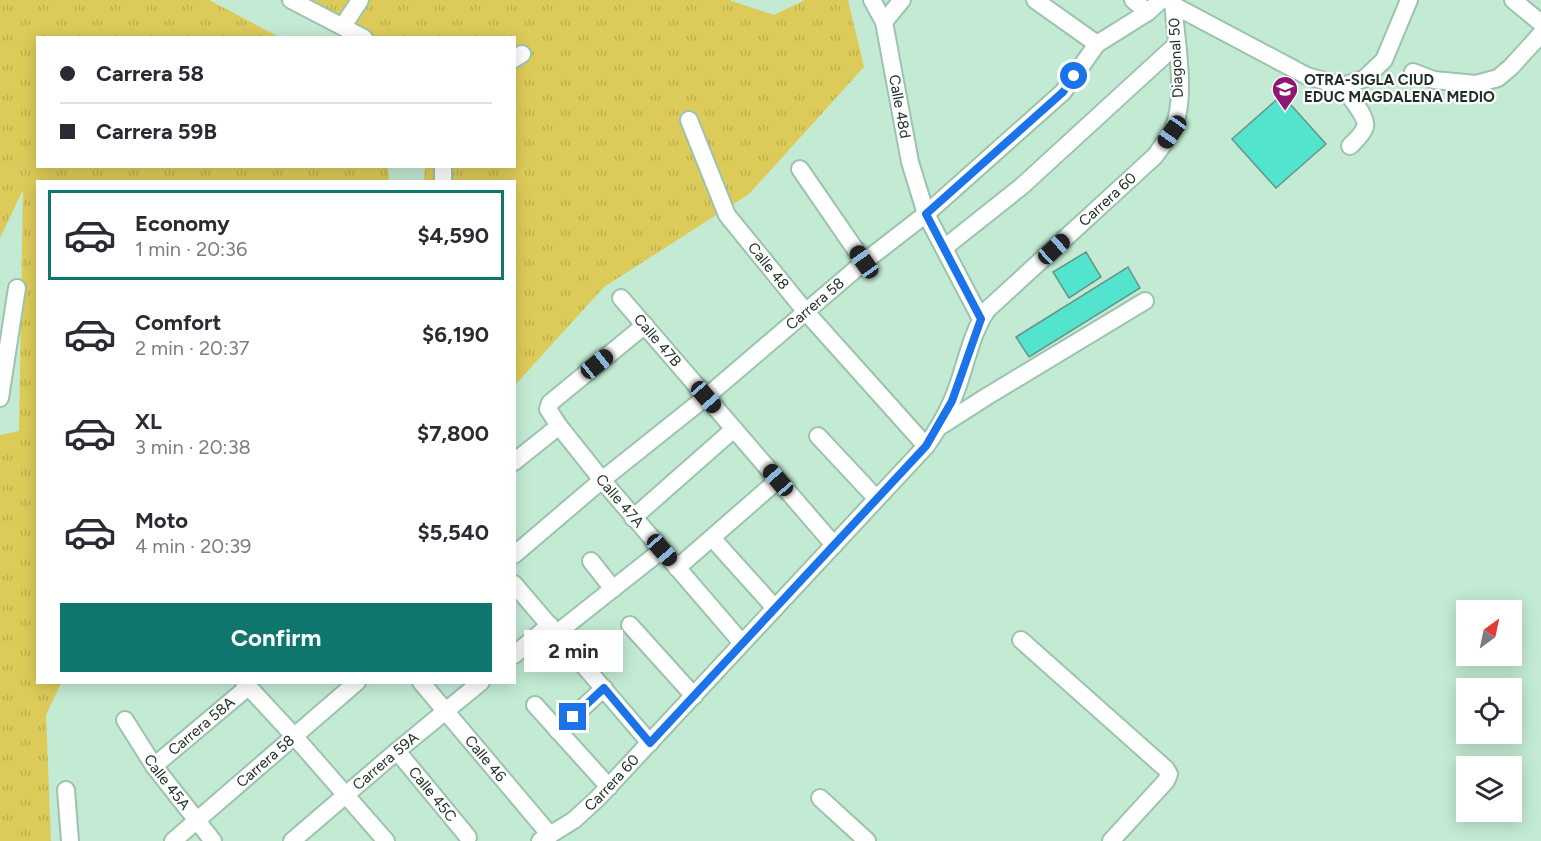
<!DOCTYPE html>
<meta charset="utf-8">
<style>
:root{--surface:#fff;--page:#f7f7f7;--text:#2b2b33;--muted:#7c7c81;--line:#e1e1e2;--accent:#0f766e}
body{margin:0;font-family:Figtree,sans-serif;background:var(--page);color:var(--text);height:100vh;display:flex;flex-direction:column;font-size:22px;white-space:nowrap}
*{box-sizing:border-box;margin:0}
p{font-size:20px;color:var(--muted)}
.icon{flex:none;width:33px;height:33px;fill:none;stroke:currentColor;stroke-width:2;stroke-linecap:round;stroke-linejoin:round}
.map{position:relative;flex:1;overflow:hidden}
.side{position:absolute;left:36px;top:180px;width:480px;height:504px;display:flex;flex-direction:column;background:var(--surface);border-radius:0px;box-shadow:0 3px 15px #0003}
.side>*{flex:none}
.top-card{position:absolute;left:36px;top:36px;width:480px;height:132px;border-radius:0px;box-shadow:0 3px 15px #0003;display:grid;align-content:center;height:132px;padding:0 24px;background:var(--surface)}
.needle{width:39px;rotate:33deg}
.tools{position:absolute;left:1456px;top:600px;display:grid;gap:12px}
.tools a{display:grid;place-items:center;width:66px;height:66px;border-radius:0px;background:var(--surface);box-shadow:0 3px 15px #0003;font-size:30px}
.end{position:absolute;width:27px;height:27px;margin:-14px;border:8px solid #1a73e8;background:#fff;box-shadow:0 0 0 3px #fff}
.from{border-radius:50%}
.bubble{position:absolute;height:42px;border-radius:0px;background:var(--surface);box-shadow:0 3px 15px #0003;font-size:20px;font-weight:700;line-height:42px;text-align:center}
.car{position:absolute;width:18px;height:36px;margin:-18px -9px;border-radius:8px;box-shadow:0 0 4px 2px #0007;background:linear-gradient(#222 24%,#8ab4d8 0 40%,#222 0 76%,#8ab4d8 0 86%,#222 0)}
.top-card b{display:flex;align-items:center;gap:21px;height:57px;font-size:22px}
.top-card b+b{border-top:2px solid var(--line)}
.top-card i{width:15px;height:15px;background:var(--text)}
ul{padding:10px 0 0;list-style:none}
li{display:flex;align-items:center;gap:18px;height:90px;margin:0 12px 9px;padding:0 12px;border:3px solid transparent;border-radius:0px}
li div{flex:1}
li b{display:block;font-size:22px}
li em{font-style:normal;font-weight:700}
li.selected{border-color:var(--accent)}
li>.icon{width:54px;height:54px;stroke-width:1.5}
.cta{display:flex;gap:12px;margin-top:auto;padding:12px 24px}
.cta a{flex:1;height:69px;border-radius:0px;background:var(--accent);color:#fff;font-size:24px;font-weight:700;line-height:69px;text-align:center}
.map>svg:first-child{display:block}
.grass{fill:url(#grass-tufts)}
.building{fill:#52e4cd;stroke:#66948b;stroke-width:1.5}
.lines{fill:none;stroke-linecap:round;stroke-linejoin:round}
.minor-casing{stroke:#9cc3ad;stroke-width:20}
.minor{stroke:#fff;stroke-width:16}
.route{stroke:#1a73e8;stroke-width:8}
.labels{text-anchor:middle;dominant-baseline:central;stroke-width:4.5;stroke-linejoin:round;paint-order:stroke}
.street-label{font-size:15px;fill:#203027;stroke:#fff}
.poi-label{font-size:15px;font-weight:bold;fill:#203027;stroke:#fff;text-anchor:start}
</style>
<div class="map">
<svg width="1541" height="841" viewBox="0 0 1541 841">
<defs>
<pattern id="grass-tufts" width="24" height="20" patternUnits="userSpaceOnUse" patternTransform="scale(1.5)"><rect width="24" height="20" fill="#ddcb59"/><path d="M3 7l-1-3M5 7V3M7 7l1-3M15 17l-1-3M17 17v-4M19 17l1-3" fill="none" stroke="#bdaf4d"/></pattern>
</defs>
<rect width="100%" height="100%" fill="#c3ebd4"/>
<g class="grass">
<path d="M0 0H209L279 37 38 38V166L388 167 389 181 38 182V682L61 683 46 715 51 841H0V435L19 431 23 190 0 238Z"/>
<path d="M296 0H729L774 15 805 0H848L864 67 749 194 604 287 515 385 514 182 424 181 425 167 514 166V38L366 37Z"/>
</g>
<g class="building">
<path d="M1282 95 1326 144 1276 188 1232 139Z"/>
<path d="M1086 252 1101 277 1069 298 1053 272Z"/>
<path d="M1128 267 1140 288 1029 357 1016 337Z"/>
</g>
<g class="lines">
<g class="minor-casing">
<g id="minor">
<path d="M291 0 364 38"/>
<path id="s1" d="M872 0 884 22 910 162 926 214 981 319"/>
<path d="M1035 0 1097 44"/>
<path d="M1133 0 1148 12"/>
<path d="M1513 0 1541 23"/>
<path d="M1173 5 1307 76 1342 86 1364 79 1384 60 1409 0"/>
<path d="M884 22 902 0"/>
<path d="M343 26 360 0"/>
<path d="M514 59 522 54"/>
<path d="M1413 72 1434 80 1476 84 1498 78 1511 67 1541 34"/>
<path d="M1342 86C1348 95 1368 117 1365 127 1363 134 1355 141 1350 146"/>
<path id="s2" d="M689 120 727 215 806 312 926 446"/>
<path d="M800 169 864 262"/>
<path d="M443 182V166"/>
<path d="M944 248 1022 186 1177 44"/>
<path id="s3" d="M621 298 834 545"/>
<path id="s4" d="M645 325 550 403 548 409 559 426 602 480 742 643"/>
<path d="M0 398 17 288"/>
<path d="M939 427 986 397 1145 301"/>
<path d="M818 436 876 498"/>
<path d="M514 462 559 426"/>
<path d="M633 518 734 429"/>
<path d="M712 538 775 608"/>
<path id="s5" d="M514 555 602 480 706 397 864 262 926 214 1063 92 1097 44 1148 12 1161 0"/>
<path d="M591 561 613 589"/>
<path d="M677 568 778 480"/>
<path d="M514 584 650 743"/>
<path d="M630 625 694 696"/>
<path d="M557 633 662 550"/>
<path d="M1021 640 1166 769 1169 774 1166 781 1111 841"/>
<path d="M514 655 550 625"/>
<path d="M244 682 295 737 386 841"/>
<path id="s6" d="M421 682 550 835"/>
<path d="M535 705 609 787"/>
<path id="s7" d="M125 720 154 766 213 841"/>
<path d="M558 731 604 688"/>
<path id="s8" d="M397 751 468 837"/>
<path id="s9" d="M154 766 248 687"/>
<path d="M66 790 70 841"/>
<path d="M820 798 867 841"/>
<path id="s10" d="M173 841 357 682"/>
<path id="s11" d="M292 841 397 751 481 682"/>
<path id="s12" d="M540 841 574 820 598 798 926 446C936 432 945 417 952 401 965 372 969 337 987 310L1155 156C1160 149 1166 141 1171 133 1189 100 1175 38 1173 0"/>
</g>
</g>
<use href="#minor" class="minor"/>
</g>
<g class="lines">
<path class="route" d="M573 717 604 688 650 743 926 446 952 401 981 319 926 214 1063 92 1074 76"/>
</g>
<defs>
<g id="school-pin" transform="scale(1.35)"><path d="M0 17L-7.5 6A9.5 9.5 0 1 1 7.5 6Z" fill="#901673" stroke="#fff"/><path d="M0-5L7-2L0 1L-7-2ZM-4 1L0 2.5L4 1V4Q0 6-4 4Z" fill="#fff"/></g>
</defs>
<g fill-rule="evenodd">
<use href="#school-pin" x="1285" y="89"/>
</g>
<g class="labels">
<g class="street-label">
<text transform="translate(1176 58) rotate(-93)">Diagonal 50</text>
<text stroke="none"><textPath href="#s1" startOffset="111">Calle 48d</textPath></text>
<text stroke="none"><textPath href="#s12" startOffset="867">Carrera 60</textPath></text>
<text stroke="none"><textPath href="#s2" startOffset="168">Calle 48</textPath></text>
<text stroke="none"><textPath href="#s5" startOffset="392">Carrera 58</textPath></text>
<text stroke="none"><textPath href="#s3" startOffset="56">Calle 47B</textPath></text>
<text stroke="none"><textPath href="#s4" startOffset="246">Calle 47A</textPath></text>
<text stroke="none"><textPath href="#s9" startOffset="62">Carrera 58A</textPath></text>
<text stroke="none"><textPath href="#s6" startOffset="100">Calle 46</textPath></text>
<text stroke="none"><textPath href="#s11" startOffset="123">Carrera 59A</textPath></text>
<text stroke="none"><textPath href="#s10" startOffset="122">Carrera 58</textPath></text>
<text stroke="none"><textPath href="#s7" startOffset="75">Calle 45A</textPath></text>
<text stroke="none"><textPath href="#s12" startOffset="93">Carrera 60</textPath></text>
<text stroke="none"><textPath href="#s8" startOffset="56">Calle 45C</textPath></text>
</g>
<g class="poi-label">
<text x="1304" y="80">OTRA-SIGLA CIUD<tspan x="1304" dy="17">EDUC MAGDALENA MEDIO</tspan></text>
</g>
</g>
</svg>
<div class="tools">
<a><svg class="needle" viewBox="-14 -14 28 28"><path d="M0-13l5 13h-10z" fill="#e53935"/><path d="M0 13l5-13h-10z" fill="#7c7c81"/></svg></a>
<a><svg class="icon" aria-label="locate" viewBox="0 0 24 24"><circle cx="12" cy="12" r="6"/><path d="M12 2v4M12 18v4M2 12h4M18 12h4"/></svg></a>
<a><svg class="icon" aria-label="layers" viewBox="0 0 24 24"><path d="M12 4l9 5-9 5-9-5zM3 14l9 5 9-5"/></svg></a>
</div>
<i class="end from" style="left:1074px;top:76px"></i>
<i class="end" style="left:573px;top:717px"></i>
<div class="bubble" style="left:524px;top:630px;width:99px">2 min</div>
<i class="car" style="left:1172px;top:132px;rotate:215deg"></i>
<i class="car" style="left:1054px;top:249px;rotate:48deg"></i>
<i class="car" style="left:864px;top:262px;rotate:325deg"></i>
<i class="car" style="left:597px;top:364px;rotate:51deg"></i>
<i class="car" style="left:706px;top:397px;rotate:139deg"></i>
<i class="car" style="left:778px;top:480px;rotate:319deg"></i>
<i class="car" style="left:662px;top:550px;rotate:139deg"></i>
<div class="top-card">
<b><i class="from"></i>Carrera 58</b>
<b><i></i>Carrera 59B</b>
</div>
<section class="side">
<ul>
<li class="selected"><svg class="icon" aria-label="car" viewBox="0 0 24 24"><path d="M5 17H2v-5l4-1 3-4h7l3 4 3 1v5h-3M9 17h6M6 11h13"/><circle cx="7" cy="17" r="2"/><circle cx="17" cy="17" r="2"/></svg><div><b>Economy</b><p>1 min · 20:36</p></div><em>$4,590</em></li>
<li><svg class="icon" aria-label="car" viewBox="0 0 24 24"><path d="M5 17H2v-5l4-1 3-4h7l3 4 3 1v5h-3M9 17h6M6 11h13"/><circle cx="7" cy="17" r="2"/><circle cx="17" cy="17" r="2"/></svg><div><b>Comfort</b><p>2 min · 20:37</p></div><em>$6,190</em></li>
<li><svg class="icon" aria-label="car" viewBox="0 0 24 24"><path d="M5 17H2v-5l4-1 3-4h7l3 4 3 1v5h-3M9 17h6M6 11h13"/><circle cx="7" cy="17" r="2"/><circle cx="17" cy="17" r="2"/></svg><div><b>XL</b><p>3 min · 20:38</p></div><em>$7,800</em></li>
<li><svg class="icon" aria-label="car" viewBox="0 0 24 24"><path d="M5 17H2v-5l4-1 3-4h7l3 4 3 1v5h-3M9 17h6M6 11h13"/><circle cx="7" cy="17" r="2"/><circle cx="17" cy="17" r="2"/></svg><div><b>Moto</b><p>4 min · 20:39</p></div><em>$5,540</em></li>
</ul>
<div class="cta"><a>Confirm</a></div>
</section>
</div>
